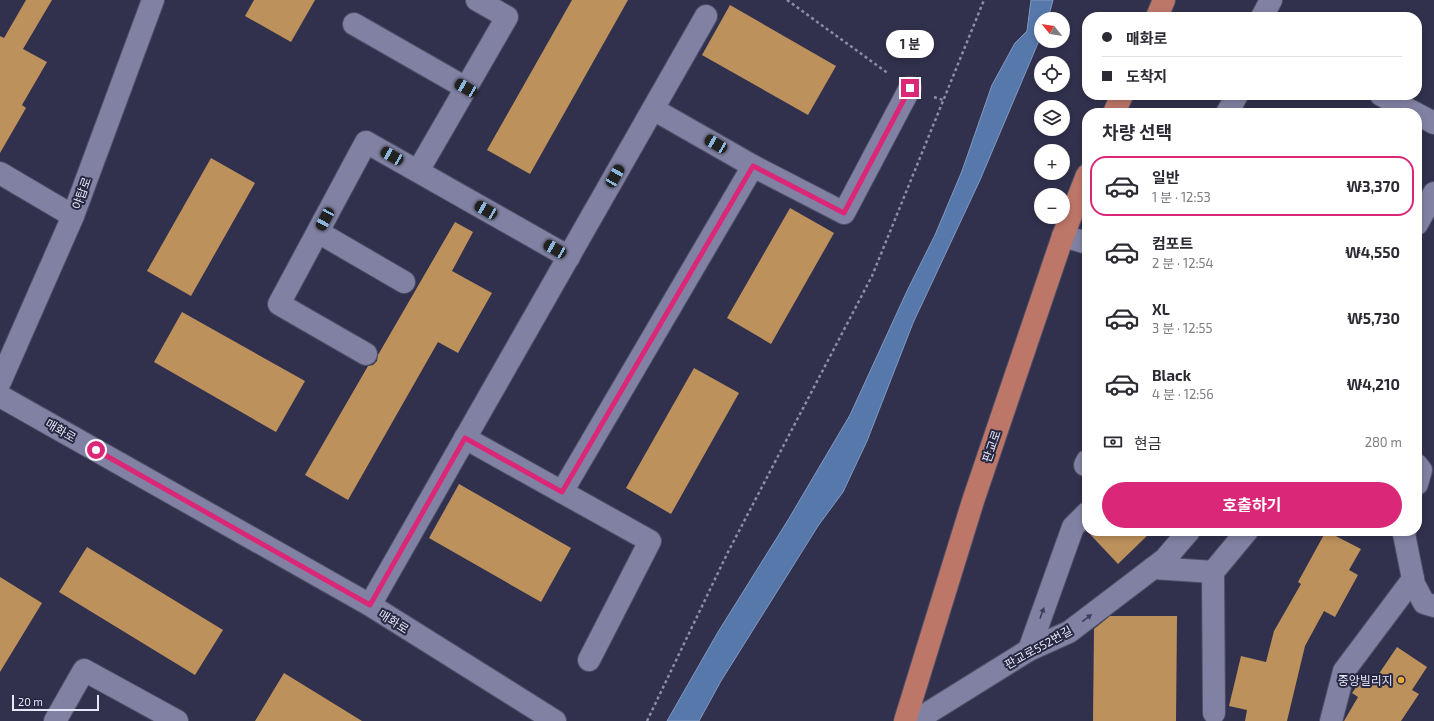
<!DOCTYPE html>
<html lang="ko">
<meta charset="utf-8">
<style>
:root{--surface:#fff;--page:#f7f7f7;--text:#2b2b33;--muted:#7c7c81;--line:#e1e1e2;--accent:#db2777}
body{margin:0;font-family:"Exo 2","Noto Sans KR",sans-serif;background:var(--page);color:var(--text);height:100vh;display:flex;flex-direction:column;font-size:15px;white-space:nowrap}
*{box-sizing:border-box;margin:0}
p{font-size:13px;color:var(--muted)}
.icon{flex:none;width:22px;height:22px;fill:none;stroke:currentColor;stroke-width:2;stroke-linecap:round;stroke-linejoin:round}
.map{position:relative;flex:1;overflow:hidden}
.details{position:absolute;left:1082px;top:108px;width:340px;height:428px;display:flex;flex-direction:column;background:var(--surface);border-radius:16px;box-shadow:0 2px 6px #0003}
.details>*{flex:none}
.hud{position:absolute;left:1082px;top:12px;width:340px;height:88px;border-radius:16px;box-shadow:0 2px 6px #0003;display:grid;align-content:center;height:88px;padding:0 20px;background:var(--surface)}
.needle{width:26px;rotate:300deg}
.fabs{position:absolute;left:1034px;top:12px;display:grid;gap:8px}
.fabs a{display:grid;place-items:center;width:36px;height:36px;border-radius:50%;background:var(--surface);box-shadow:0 2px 6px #0003;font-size:20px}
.scale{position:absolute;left:12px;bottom:10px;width:87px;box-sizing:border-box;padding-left:4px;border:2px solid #e6e7f9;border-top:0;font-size:11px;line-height:14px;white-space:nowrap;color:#e6e7f9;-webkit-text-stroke:3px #272742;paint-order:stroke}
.end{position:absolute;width:18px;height:18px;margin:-9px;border:5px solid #db2777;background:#fff;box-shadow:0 0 0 2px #fff}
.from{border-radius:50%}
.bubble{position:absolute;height:28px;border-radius:14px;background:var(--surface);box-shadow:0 2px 6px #0003;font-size:13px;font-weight:700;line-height:28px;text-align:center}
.car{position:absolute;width:12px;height:24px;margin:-12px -6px;border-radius:5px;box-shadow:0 0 3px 1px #0007;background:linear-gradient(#222 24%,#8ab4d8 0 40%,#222 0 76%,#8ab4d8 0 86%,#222 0)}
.hud b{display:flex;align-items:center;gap:14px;height:38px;font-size:15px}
.hud b+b{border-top:1px solid var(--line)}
.hud i{width:10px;height:10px;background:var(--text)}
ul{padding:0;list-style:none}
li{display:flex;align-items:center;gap:12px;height:60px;margin:0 8px 6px;padding:0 12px;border:2px solid transparent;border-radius:16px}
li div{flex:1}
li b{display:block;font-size:15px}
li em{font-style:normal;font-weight:700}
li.on{border-color:var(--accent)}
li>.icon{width:36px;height:36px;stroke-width:1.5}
h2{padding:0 20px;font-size:18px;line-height:48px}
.pay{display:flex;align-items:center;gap:10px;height:44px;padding:0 20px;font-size:15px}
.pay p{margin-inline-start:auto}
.action{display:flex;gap:8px;margin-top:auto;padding:8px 20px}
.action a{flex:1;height:46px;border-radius:24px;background:var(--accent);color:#fff;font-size:16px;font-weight:700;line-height:46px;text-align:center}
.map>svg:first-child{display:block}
.water{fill:#5678aa;stroke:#8199c2}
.building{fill:#bd915c}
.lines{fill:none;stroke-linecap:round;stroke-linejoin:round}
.minor-casing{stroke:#4e4f66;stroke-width:24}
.major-casing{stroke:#4e4f66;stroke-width:24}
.path{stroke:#8d8ea5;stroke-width:2.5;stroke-dasharray:3 3;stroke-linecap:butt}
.minor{stroke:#8182a3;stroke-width:22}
.major{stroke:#bd7769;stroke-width:22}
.oneway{fill:#3e3e5a}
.route{stroke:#db2777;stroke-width:5}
.poi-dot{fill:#e8ab37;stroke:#272742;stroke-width:1.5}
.labels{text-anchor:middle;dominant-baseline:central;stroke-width:4;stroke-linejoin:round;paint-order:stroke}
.street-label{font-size:12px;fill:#e6e7f9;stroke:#272742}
.poi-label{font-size:12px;fill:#e6e7f9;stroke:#272742;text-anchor:end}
</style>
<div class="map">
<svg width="1434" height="721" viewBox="0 0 1434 721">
<rect width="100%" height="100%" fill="#31314d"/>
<path class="water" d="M1031 0H1053L1048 19H1041V36L980 180 913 323 867 441 843 492 818 526 721 681 699 721H667L718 632 788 520 850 415 907 291 935 235 962 171 992 85 1015 43 1027 31Z"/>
<g class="building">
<path d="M26 0H52L23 49 47 62 22 105 26 108 0 153V36L4 38Z"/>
<path d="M254 0H315L291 42 245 16Z"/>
<path d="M572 0H628L530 174 487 150Z"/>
<path d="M730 5 836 66 808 115 702 55Z"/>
<path d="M211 158 255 183 191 296 147 271Z"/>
<path d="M790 208 834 233 771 344 727 318Z"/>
<path d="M455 222 473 232 452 271 492 293 458 353 438 342 348 500 305 475 368 366 373 365 377 361 378 355Z"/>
<path d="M182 312 305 381 276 432 154 362Z"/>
<path d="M694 368 739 393 671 514 626 488Z"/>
<path d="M459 484 571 548 541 602 429 538Z"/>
<path d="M1087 531H1152L1118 564Z"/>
<path d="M1326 531 1361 549 1349 570 1358 575 1335 617 1324 611 1305 646 1287 721H1245L1247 710 1229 706 1241 656 1266 662 1274 631 1301 584 1298 582Z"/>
<path d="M87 547 223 630 195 675 59 592Z"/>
<path d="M0 577 42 603 0 672Z"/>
<path d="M1110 616H1177L1176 721H1093L1094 629Z"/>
<path d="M1397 647 1427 667 1412 690 1419 694 1401 721H1344L1358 697 1352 693 1365 675 1374 681Z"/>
<path d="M284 673 362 721H255Z"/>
</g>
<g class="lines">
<g class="minor-casing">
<g id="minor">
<path d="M1262 17 1271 0"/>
<path d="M354 24 466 88"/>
<path d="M1381 95 1415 113"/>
<path d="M1227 113 1237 95"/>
<path d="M1417 114 1434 123"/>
<path d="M753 166 844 213 910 88"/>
<path d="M418 171 507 17 477 0"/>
<path d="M0 173 73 216"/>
<path d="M1417 224 1434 193"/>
<path d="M318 232 404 282"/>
<path d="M1063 236 1087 243"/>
<path d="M366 354 279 304 366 142 569 257"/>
<path d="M0 382 73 216 153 0"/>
<path d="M0 396 370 605 555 721"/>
<path d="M465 438 650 541 589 660"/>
<path d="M1085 465 1087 461"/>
<path d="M1417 465 1421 470 1417 484"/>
<path d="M562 492 753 166 653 109"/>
<path d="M1405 531 1404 534 1414 584 1424 603 1434 606"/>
<path d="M1153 568 1213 572 1247 531"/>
<path d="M1213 572 1214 713"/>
<path d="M370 605 706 16"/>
<path d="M1029 650 1073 527 1087 513"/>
<path d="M55 721 84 670 177 721"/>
<path d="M915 721 1029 650 1069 632 1165 559 1189 531"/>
<path d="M1331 721 1344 671 1413 579"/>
</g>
</g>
<g class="major-casing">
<g id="major">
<path d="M1157 17 1164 0"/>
<path d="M1114 113 1122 95"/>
<path d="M905 721 973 501 1063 236 1087 175"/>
</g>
</g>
<g class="path">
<path d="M787 0 889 74"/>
<path d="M934 97 943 100"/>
<path d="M647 721 727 554 872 276 984 0"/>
</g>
<use href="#minor" class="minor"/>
<use href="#major" class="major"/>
</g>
<defs><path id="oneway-solid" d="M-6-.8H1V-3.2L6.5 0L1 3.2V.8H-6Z"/></defs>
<g class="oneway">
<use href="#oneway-solid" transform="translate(1042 613) rotate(-70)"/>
<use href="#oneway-solid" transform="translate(1087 618) rotate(-37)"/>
</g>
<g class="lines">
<path class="route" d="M96 450 370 605 465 438 562 492 753 166 844 213 910 88"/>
</g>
<circle class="poi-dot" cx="1401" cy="680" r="4"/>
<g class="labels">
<g class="street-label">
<text transform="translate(81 193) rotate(-70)">야탑로</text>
<text transform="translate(61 430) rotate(30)">매화로</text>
<text transform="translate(991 446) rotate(-71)">판교로</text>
<text transform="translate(394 621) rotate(32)">매화로</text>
<text transform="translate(1038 647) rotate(-29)">판교로552번길</text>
</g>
<g class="poi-label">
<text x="1393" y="680">중앙빌리지</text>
</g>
</g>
</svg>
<div class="fabs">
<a><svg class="needle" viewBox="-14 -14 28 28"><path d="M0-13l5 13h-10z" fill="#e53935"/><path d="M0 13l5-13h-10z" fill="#7c7c81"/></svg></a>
<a><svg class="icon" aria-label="locate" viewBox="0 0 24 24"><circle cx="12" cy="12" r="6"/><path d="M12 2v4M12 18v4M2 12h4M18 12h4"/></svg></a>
<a><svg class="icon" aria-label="layers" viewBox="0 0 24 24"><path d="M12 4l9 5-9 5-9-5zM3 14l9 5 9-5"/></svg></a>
<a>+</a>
<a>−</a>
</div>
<div class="scale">20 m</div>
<i class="end from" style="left:96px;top:450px"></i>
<i class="end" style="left:910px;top:88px"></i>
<div class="bubble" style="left:886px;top:30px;width:48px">1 분</div>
<i class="car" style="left:466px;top:88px;rotate:300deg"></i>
<i class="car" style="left:716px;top:144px;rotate:300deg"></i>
<i class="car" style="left:392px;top:156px;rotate:300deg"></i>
<i class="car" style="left:615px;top:176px;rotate:30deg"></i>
<i class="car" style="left:486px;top:210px;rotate:300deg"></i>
<i class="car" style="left:325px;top:219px;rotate:208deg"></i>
<i class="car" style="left:555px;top:249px;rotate:300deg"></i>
<div class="hud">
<b><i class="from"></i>매화로</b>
<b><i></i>도착지</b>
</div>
<section class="details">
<h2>차량 선택</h2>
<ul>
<li class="on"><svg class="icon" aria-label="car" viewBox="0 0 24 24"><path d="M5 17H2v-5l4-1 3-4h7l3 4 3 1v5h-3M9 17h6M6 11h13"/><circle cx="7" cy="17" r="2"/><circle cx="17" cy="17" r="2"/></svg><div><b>일반</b><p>1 분 · 12:53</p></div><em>₩3,370</em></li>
<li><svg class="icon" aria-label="car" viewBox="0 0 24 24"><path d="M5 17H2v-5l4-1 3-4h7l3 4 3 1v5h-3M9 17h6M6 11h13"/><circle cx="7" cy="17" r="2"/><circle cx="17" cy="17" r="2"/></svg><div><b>컴포트</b><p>2 분 · 12:54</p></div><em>₩4,550</em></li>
<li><svg class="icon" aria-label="car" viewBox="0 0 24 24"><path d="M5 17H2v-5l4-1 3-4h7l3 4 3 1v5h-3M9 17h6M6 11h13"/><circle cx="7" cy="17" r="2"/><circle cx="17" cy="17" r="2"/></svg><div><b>XL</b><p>3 분 · 12:55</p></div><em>₩5,730</em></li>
<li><svg class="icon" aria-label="car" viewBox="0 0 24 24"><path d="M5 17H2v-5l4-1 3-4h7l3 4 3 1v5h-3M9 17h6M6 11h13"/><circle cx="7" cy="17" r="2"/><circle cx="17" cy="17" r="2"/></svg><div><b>Black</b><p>4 분 · 12:56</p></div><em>₩4,210</em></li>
</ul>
<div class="pay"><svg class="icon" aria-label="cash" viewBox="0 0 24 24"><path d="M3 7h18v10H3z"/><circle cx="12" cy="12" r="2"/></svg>현금<p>280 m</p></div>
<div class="action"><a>호출하기</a></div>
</section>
</div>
